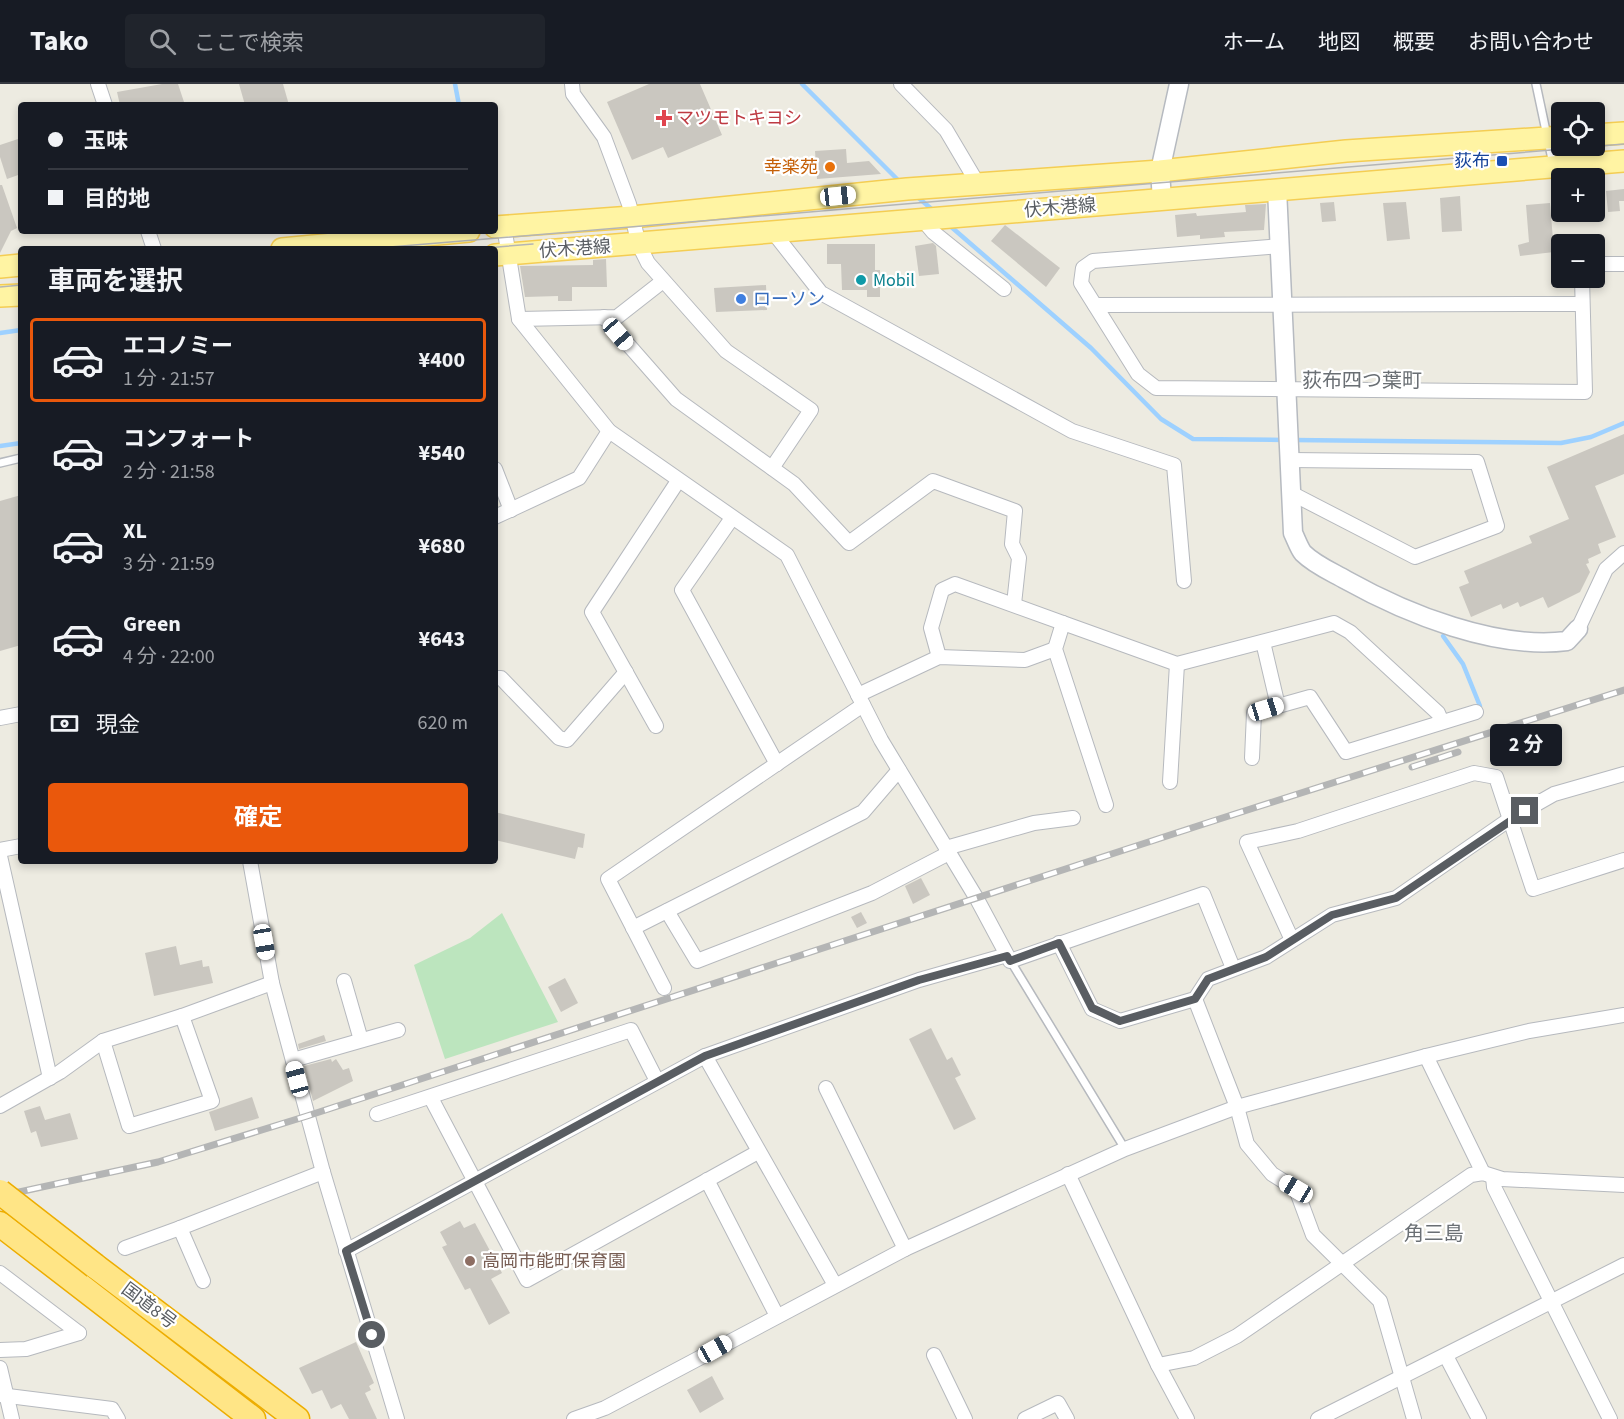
<!DOCTYPE html>
<html lang="ja">
<meta charset="utf-8">
<style>
:root{--surface:#171b24;--page:#20242c;--text:#f1f3f6;--muted:#9ea1a6;--line:#363941;--accent:#ea580c}
body{margin:0;font-family:"Source Sans 3","Noto Sans JP",sans-serif;background:var(--page);color:var(--text);height:100vh;display:flex;flex-direction:column;font-size:22px;white-space:nowrap}
*{box-sizing:border-box;margin:0}
p{font-size:20px;color:var(--muted)}
.icon{flex:none;width:33px;height:33px;fill:none;stroke:currentColor;stroke-width:2;stroke-linecap:round;stroke-linejoin:round}
.map{position:relative;flex:1;overflow:hidden}
.panel{position:absolute;left:18px;top:162px;width:480px;height:618px;display:flex;flex-direction:column;background:var(--surface);border-radius:6px;box-shadow:0 3px 9px #0003}
.panel>*{flex:none}
.hud{position:absolute;left:18px;top:18px;width:480px;height:132px;border-radius:6px;box-shadow:0 3px 9px #0003;display:grid;align-content:center;height:132px;padding:0 30px;background:var(--surface)}
.controls{position:absolute;left:1551px;top:18px;display:grid;gap:12px}
.controls a{display:grid;place-items:center;width:54px;height:54px;border-radius:6px;background:var(--surface);box-shadow:0 3px 9px #0003;font-size:30px}
.end{position:absolute;width:27px;height:27px;margin:-14px;border:8px solid #595d62;background:#fff;box-shadow:0 0 0 3px #fff}
.from{border-radius:50%}
.bubble{position:absolute;height:42px;border-radius:6px;background:var(--surface);box-shadow:0 3px 9px #0003;font-size:20px;font-weight:700;line-height:42px;text-align:center}
.car{position:absolute;width:18px;height:36px;margin:-18px -9px;border-radius:8px;box-shadow:0 0 4px 2px #0007;background:linear-gradient(#fff 24%,#345 0 40%,#fff 0 76%,#345 0 86%,#fff 0)}
.hud b{display:flex;align-items:center;gap:21px;height:57px;font-size:22px}
.hud b+b{border-top:2px solid var(--line)}
.hud i{width:15px;height:15px;background:var(--text)}
ul{padding:0;list-style:none}
li{display:flex;align-items:center;gap:18px;height:84px;margin:0 12px 9px;padding:0 18px;border:3px solid transparent;border-radius:6px}
li div{flex:1}
li b{display:block;font-size:22px}
li em{font-style:normal;font-weight:700}
li.active{border-color:var(--accent)}
li>.icon{width:54px;height:54px;stroke-width:1.5}
h2{padding:0 30px;font-size:27px;line-height:72px}
.pay{display:flex;align-items:center;gap:15px;height:66px;padding:0 30px;font-size:22px}
.pay p{margin-inline-start:auto}
.action{display:flex;gap:12px;margin-top:auto;padding:12px 30px}
.action a{flex:1;height:69px;border-radius:6px;background:var(--accent);color:#fff;font-size:24px;font-weight:700;line-height:69px;text-align:center}
header{display:flex;align-items:center;gap:36px;box-sizing:border-box;height:84px;padding:0 30px;background:var(--surface);border-bottom:2px solid var(--line)}
header strong{font-size:28px}
nav{display:flex;gap:33px;margin-inline-start:auto;font-size:21px}
.search{width:420px;height:54px;background:var(--page);display:flex;align-items:center;gap:15px;box-sizing:border-box;padding:0 21px;border-radius:6px;color:var(--muted);font-size:22px}
.map>svg:first-child{display:block}
.green{fill:#bce5be}
.lines{fill:none;stroke-linecap:round;stroke-linejoin:round}
.stream{stroke:#9ed1ff;stroke-width:4.5}
.building{fill:#cac7c0}
.lane-casing{stroke:#b6b9be;stroke-width:10}
.street-casing{stroke:#b6b9be;stroke-width:16}
.secondary-casing{stroke:#b6bac0;stroke-width:21}
.primary-casing{stroke:#f4cd53;stroke-width:24}
.highway-casing{stroke:#edad00;stroke-width:27}
.lane{stroke:#fff;stroke-width:7}
.street{stroke:#fff;stroke-width:14}
.secondary{stroke:#fff;stroke-width:18}
.primary{stroke:#fff4a3;stroke-width:21}
.highway{stroke:#ffe586;stroke-width:24}
.tram{stroke:#b4b5b5;stroke-width:1.5}
.rail-casing{stroke:#b4b5b5;stroke-width:7}
.rail{stroke:#fff;stroke-width:4.5;stroke-dasharray:14;stroke-linecap:butt}
.highway-bridge-casing{stroke:#edad00;stroke-width:27;stroke-linecap:butt}
.highway-bridge{stroke:#ffe586;stroke-width:24}
.route{stroke:#595d62;stroke-width:8}
.health-dot{fill:#e0444e;stroke:#fff;stroke-width:2}
.transit-dot{fill:#1a4fb4;stroke:#fff;stroke-width:2}
.food-dot{fill:#e8710a;stroke:#fff;stroke-width:2}
.culture-dot{fill:#0f9aa8;stroke:#fff;stroke-width:2}
.shop-dot{fill:#3f7fe0;stroke:#fff;stroke-width:2}
.education-dot{fill:#8d6e63;stroke:#fff;stroke-width:2}
.labels{text-anchor:middle;dominant-baseline:central;stroke-width:4.5;stroke-linejoin:round;paint-order:stroke}
.health-label{font-size:18px;fill:#be3a42;stroke:#fff;text-anchor:start}
.transit-label{font-size:18px;fill:#164399;stroke:#fff;text-anchor:end}
.food-label{font-size:18px;fill:#c56008;stroke:#fff;text-anchor:end}
.street-label{font-size:18px;fill:#595d62;stroke:#fff}
.culture-label{font-size:18px;fill:#0d838f;stroke:#fff;text-anchor:start}
.shop-label{font-size:18px;fill:#366cbe;stroke:#fff;text-anchor:start}
.education-label{font-size:18px;fill:#785e54;stroke:#fff;text-anchor:start}
.neighbourhood-label{font-size:20px;fill:#6a6f74;stroke:#fff}
</style>
<header>
<strong>Tako</strong>
<div class="search"><svg class="icon" aria-label="search" viewBox="0 0 24 24"><circle cx="10" cy="10" r="6"/><path d="M15 15l6 6"/></svg>ここで検索</div>
<nav><a>ホーム</a><a>地図</a><a>概要</a><a>お問い合わせ</a></nav>
</header>
<div class="map">
<svg width="1624" height="1335" viewBox="0 0 1624 1335">
<rect width="100%" height="100%" fill="#edebe1"/>
<path class="green" d="M502 829 558 938 445 975 414 881 470 854Z"/>
<g class="lines">
<g class="stream">
<path d="M455 0 459 21"/>
<path d="M802 0 902 100"/>
<path d="M915 111 934 127"/>
<path d="M949 141 1091 264 1161 335 1193 355 1285 356"/>
<path d="M0 249 21 246"/>
<path d="M1293 356 1561 359 1591 353 1624 339"/>
<path d="M0 362 21 359"/>
<path d="M1443 552 1463 580 1480 622"/>
</g>
</g>
<g class="building">
<path d="M162 0H178L185 21H120L117 8Z"/>
<path d="M239 0H283L289 21H245Z"/>
<path d="M649 0H700L722 51 668 74 663 63 632 76 607 18Z"/>
<path d="M21 54V90L7 95 0 73V61Z"/>
<path d="M846 65 847 79 869 77 881 90 817 95 815 67Z"/>
<path d="M0 101H2L17 144 11 147 0 169Z"/>
<path d="M1624 105V117H1619L1620 127 1608 128 1606 107Z"/>
<path d="M1460 112 1462 147 1442 148 1440 114Z"/>
<path d="M1334 118 1336 137 1322 138 1320 119Z"/>
<path d="M1406 118 1410 155 1387 157 1383 119Z"/>
<path d="M1550 119 1554 168 1520 172 1518 161 1529 158 1526 121Z"/>
<path d="M1266 120 1264 146 1224 148 1225 153 1200 155V151L1177 153 1175 131 1196 129 1197 132 1246 128 1245 121Z"/>
<path d="M1005 141 1060 184 1046 203 991 157Z"/>
<path d="M933 159 936 162 939 190 919 192 915 162Z"/>
<path d="M827 160H875V186H880V213H867V206H842L841 180H827Z"/>
<path d="M606 175 607 203H572V217H558V212L525 213 520 182 593 181V176Z"/>
<path d="M766 201 767 226 716 228 714 204Z"/>
<path d="M1624 350V390L1595 402 1616 453 1598 460 1601 469 1588 475 1589 479 1586 480 1590 488 1580 508 1548 524 1543 513 1520 523 1518 518 1503 525 1501 520 1471 533 1459 503 1469 499 1464 487 1532 459 1529 452 1569 435 1547 383Z"/>
<path d="M21 411V561L0 567V417Z"/>
<path d="M495 728 585 750 583 764 578 763 575 775 495 756Z"/>
<path d="M921 794 930 811 913 820 905 802Z"/>
<path d="M861 828 867 839 857 844 851 833Z"/>
<path d="M176 862 180 881 202 876 203 883 209 882 213 899 154 912 145 869Z"/>
<path d="M565 894 578 919 561 928 548 903Z"/>
<path d="M931 944 947 976 952 973 961 991 955 994 976 1035 954 1046 909 955Z"/>
<path d="M324 951 326 957 299 965 298 960Z"/>
<path d="M331 975 332 978 336 975 343 986 349 984 353 997 313 1017 304 982Z"/>
<path d="M252 1013 259 1034 215 1047 209 1028Z"/>
<path d="M40 1022 45 1036 70 1029 78 1055 41 1063 36 1047 31 1049 24 1027Z"/>
<path d="M460 1137 464 1144 475 1139 502 1189 491 1195 510 1229 489 1241 470 1204 465 1206 442 1163 447 1161 440 1148Z"/>
<path d="M356 1258 374 1299 369 1302 371 1306 365 1309 377 1335H349L341 1320 331 1325 322 1306 312 1310 299 1284Z"/>
<path d="M712 1292 724 1315 700 1329 687 1306Z"/>
</g>
<g class="lines">
<g class="lane-casing">
<g id="lane">
<path d="M1536 0 1553 80"/>
<path d="M0 379 21 374"/>
<path d="M1010 876 1125 1065"/>
</g>
</g>
<g class="street-casing">
<g id="street">
<path d="M98 0 105 21"/>
<path d="M572 0 573 10 604 53 629 120 639 161 648 179 726 267 811 326 772 384"/>
<path d="M901 0 946 46 978 100"/>
<path d="M923 136 933 148 1004 205"/>
<path d="M148 147 154 165"/>
<path d="M773 148 821 209 1072 347 1174 381 1184 497"/>
<path d="M1281 162 1093 177 1083 184 1081 199 1138 290 1156 304 1585 308 1582 194"/>
<path d="M1594 180H1624"/>
<path d="M1095 221 1582 220"/>
<path d="M604 233 676 315 794 400 849 459 933 397 1015 427 1012 460 1019 474 1014 520"/>
<path d="M519 235 617 233 663 197"/>
<path d="M1290 376 1477 378 1497 442 1415 473 1291 409"/>
<path d="M495 385 511 426"/>
<path d="M495 433 579 394 609 347"/>
<path d="M732 434 682 506 777 680"/>
<path d="M1578 545 1606 485 1624 469"/>
<path d="M939 573 931 544 942 506 955 500 1063 539"/>
<path d="M495 594H501L559 654 567 656 626 588"/>
<path d="M858 611 939 573 1025 576 1055 565"/>
<path d="M1278 622 1310 613 1346 668 1476 628"/>
<path d="M0 634 21 630"/>
<path d="M656 642 592 528 678 397"/>
<path d="M1252 674 1254 629 1278 622 1263 558"/>
<path d="M1170 698 1177 580"/>
<path d="M1106 721 1055 565 1063 539 1177 580 1334 539 1350 548 1438 629 1442 638"/>
<path d="M946 764 1034 739 1073 734"/>
<path d="M0 766 21 762"/>
<path d="M0 772 50 994"/>
<path d="M250 777 272 899 323 1088 397 1335"/>
<path d="M667 827 697 877 872 809 949 769"/>
<path d="M633 844 863 728 899 686"/>
<path d="M1292 856 1247 758 1298 747 1474 689 1496 693 1533 805 1624 776"/>
<path d="M1059 859 1092 925 1120 937 1195 915 1208 895 1266 873 1332 831 1396 814 1510 735 1554 710 1624 690"/>
<path d="M1010 877 1203 810 1233 884"/>
<path d="M344 897 361 956"/>
<path d="M664 904 608 795 863 621"/>
<path d="M1195 915 1237 1023 1247 1060 1272 1090 1296 1105 1313 1151 1380 1217 1414 1335"/>
<path d="M103 957 129 1042 212 1017 182 932"/>
<path d="M705 972 835 1201"/>
<path d="M1426 972 1483 1089"/>
<path d="M293 976 398 946"/>
<path d="M826 1004 905 1165"/>
<path d="M431 1014 527 1196 758 1068"/>
<path d="M0 1022 60 988 103 957 182 932 272 899"/>
<path d="M377 1030 631 946 657 997"/>
<path d="M1068 1090 1158 1281 1187 1335"/>
<path d="M1493 1093 1494 1103 1610 1335"/>
<path d="M707 1096 777 1232"/>
<path d="M125 1164 180 1144"/>
<path d="M346 1167 705 972 919 896 1007 871 977 815 881 656 787 471 609 347 519 235 504 142"/>
<path d="M0 1189 79 1249"/>
<path d="M203 1197 180 1144 323 1088"/>
<path d="M0 1266 26 1265 79 1249"/>
<path d="M934 1271 965 1335"/>
<path d="M1446 1272 1479 1335"/>
<path d="M1158 1281 1194 1274 1237 1252 1471 1091 1483 1089 1502 1095 1624 1101"/>
<path d="M0 1284 12 1335"/>
<path d="M0 1311 112 1325 118 1335"/>
<path d="M574 1335 605 1324 905 1165 1125 1065 1237 1023 1426 972 1529 947 1624 931"/>
<path d="M1025 1335 1058 1319 1067 1335"/>
<path d="M1318 1335 1624 1181"/>
</g>
</g>
<g class="secondary-casing">
<g id="secondary">
<path d="M1277 105 1293 449C1296 455 1299 464 1303 469 1315 481 1332 488 1346 496 1407 530 1496 566 1567 557L1578 545"/>
<path d="M1162 116 1160 87 1179 0"/>
</g>
</g>
<g class="primary-casing">
<g id="primary">
<path d="M1594 51 1624 49"/>
<path d="M495 143 632 133 907 105 1160 87 1346 67 1562 53"/>
<path d="M282 165 469 147"/>
<path d="M495 171 1624 77"/>
<path d="M0 183 21 181"/>
<path d="M0 212 21 211"/>
</g>
</g>
<g class="highway-casing">
<g id="highway">
<path d="M0 1140 253 1335"/>
<path d="M95 1182 297 1335"/>
</g>
</g>
<use href="#lane" class="lane"/>
<use href="#street" class="street"/>
<use href="#secondary" class="secondary"/>
<use href="#primary" class="primary"/>
<use href="#highway" class="highway"/>
<g class="tram">
<path d="M366 165 1624 60"/>
<path d="M473 165 533 160"/>
<path d="M0 203 21 201"/>
</g>
<g class="rail-casing">
<g id="rail">
<path d="M1412 683 1458 668"/>
<path d="M0 1112 158 1078 307 1032 1213 737 1624 606"/>
</g>
</g>
<use href="#rail" class="rail"/>
<g class="highway-bridge-casing">
<path id="highway-bridge" d="M0 1108 95 1182"/>
</g>
<use href="#highway-bridge" class="highway-bridge"/>
</g>
<g class="lines">
<path class="route" d="M372 1251 346 1167 705 972 919 896 1007 872 1010 877 1059 859 1092 924 1120 937 1195 915 1208 895 1266 873 1332 831 1396 814 1525 727"/>
</g>
<path class="health-dot" d="M661 25h6v6h6v6h-6v6h-6v-6h-6v-6h6z"/>
<rect class="transit-dot" x="1496" y="71" width="12" height="12" rx="3"/>
<circle class="food-dot" cx="830" cy="83" r="6"/>
<circle class="culture-dot" cx="861" cy="196" r="6"/>
<circle class="shop-dot" cx="741" cy="215" r="6"/>
<circle class="education-dot" cx="470" cy="1177" r="6"/>
<g class="labels">
<g class="health-label">
<text x="676" y="34">マツモトキヨシ</text>
</g>
<g class="transit-label">
<text x="1490" y="77">荻布</text>
</g>
<g class="food-label">
<text x="818" y="83">幸楽苑</text>
</g>
<g class="street-label">
<text transform="translate(1060 124) rotate(-5)">伏木港線</text>
<text transform="translate(575 165) rotate(-4)">伏木港線</text>
<text transform="translate(149 1222) rotate(37)">国道8号</text>
</g>
<g class="culture-label">
<text x="873" y="196">Mobil</text>
</g>
<g class="shop-label">
<text x="753" y="215">ローソン</text>
</g>
<g class="education-label">
<text x="482" y="1177">高岡市能町保育園</text>
</g>
<g class="neighbourhood-label">
<text x="1362" y="297">荻布四つ葉町</text>
<text x="1434" y="1150">角三島</text>
</g>
</g>
</svg>
<div class="controls">
<a><svg class="icon" aria-label="locate" viewBox="0 0 24 24"><circle cx="12" cy="12" r="6"/><path d="M12 2v4M12 18v4M2 12h4M18 12h4"/></svg></a>
<a>+</a>
<a>−</a>
</div>
<i class="end from" style="left:372px;top:1251px"></i>
<i class="end" style="left:1525px;top:727px"></i>
<div class="bubble" style="left:1490px;top:640px;width:72px">2 分</div>
<i class="car" style="left:838px;top:112px;rotate:84deg"></i>
<i class="car" style="left:618px;top:250px;rotate:139deg"></i>
<i class="car" style="left:1266px;top:625px;rotate:73deg"></i>
<i class="car" style="left:264px;top:858px;rotate:170deg"></i>
<i class="car" style="left:297px;top:995px;rotate:345deg"></i>
<i class="car" style="left:1296px;top:1105px;rotate:301deg"></i>
<i class="car" style="left:715px;top:1265px;rotate:61deg"></i>
<div class="hud">
<b><i class="from"></i>玉味</b>
<b><i></i>目的地</b>
</div>
<section class="panel">
<h2>車両を選択</h2>
<ul>
<li class="active"><svg class="icon" aria-label="car" viewBox="0 0 24 24"><path d="M5 17H2v-5l4-1 3-4h7l3 4 3 1v5h-3M9 17h6M6 11h13"/><circle cx="7" cy="17" r="2"/><circle cx="17" cy="17" r="2"/></svg><div><b>エコノミー</b><p>1 分 · 21:57</p></div><em>¥400</em></li>
<li><svg class="icon" aria-label="car" viewBox="0 0 24 24"><path d="M5 17H2v-5l4-1 3-4h7l3 4 3 1v5h-3M9 17h6M6 11h13"/><circle cx="7" cy="17" r="2"/><circle cx="17" cy="17" r="2"/></svg><div><b>コンフォート</b><p>2 分 · 21:58</p></div><em>¥540</em></li>
<li><svg class="icon" aria-label="car" viewBox="0 0 24 24"><path d="M5 17H2v-5l4-1 3-4h7l3 4 3 1v5h-3M9 17h6M6 11h13"/><circle cx="7" cy="17" r="2"/><circle cx="17" cy="17" r="2"/></svg><div><b>XL</b><p>3 分 · 21:59</p></div><em>¥680</em></li>
<li><svg class="icon" aria-label="car" viewBox="0 0 24 24"><path d="M5 17H2v-5l4-1 3-4h7l3 4 3 1v5h-3M9 17h6M6 11h13"/><circle cx="7" cy="17" r="2"/><circle cx="17" cy="17" r="2"/></svg><div><b>Green</b><p>4 分 · 22:00</p></div><em>¥643</em></li>
</ul>
<div class="pay"><svg class="icon" aria-label="cash" viewBox="0 0 24 24"><path d="M3 7h18v10H3z"/><circle cx="12" cy="12" r="2"/></svg>現金<p>620 m</p></div>
<div class="action"><a>確定</a></div>
</section>
</div>
